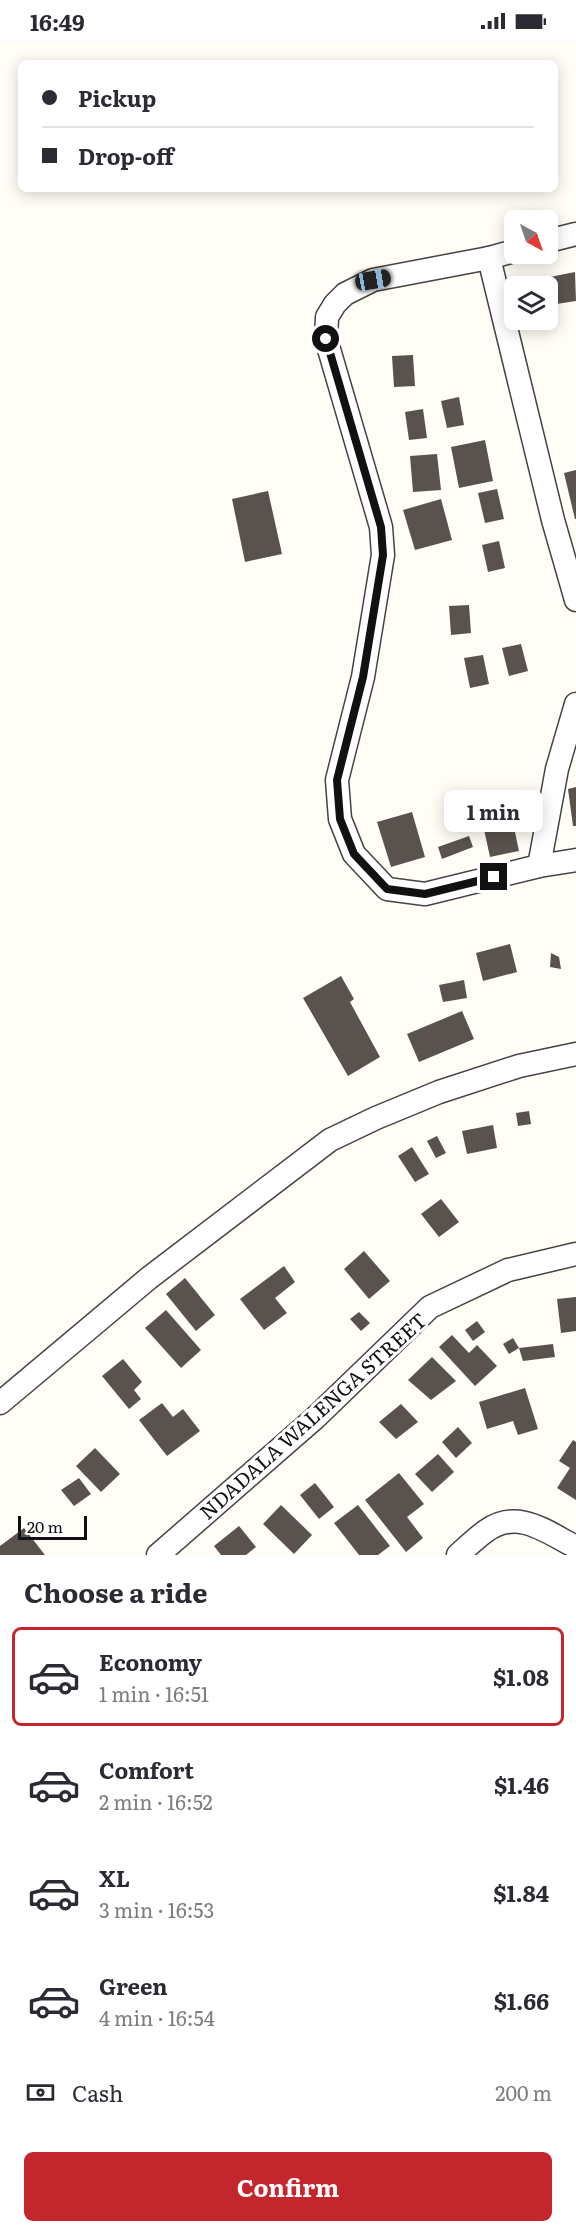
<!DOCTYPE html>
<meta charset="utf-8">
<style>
:root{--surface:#fff;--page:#f2f2f3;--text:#2b2b33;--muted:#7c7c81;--line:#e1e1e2;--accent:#c4262e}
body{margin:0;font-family:Literata,serif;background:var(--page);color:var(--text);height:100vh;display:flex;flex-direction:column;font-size:22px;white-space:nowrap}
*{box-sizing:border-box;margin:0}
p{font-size:20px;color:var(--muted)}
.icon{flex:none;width:33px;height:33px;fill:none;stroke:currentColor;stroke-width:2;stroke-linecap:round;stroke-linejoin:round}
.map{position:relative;height:1513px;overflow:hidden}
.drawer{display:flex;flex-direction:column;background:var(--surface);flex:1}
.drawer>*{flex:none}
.banner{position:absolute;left:18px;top:18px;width:540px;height:132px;border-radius:9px;box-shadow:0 3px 15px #0003;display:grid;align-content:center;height:132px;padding:0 24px;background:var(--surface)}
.needle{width:39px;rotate:140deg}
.controls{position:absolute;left:504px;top:168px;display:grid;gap:12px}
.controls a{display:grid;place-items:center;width:54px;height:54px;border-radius:9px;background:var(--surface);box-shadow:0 3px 15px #0003;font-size:30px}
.scale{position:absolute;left:18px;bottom:15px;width:69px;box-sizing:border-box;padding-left:6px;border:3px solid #111;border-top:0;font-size:16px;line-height:21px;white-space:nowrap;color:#111;-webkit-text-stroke:4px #fff;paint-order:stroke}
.end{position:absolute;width:27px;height:27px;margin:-14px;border:8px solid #111;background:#fff;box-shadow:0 0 0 3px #fff}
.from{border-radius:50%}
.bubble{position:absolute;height:42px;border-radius:9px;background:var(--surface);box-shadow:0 3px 15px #0003;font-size:20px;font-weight:700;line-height:42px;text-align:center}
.car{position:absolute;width:18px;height:36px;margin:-18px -9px;border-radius:8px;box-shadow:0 0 4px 2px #0007;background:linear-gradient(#222 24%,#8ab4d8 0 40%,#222 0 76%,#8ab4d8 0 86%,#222 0)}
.banner b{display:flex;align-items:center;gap:21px;height:57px;font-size:22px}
.banner b+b{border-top:2px solid var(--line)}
.banner i{width:15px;height:15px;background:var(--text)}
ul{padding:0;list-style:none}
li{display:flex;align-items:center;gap:18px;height:99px;margin:0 12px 9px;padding:0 12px;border:3px solid transparent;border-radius:9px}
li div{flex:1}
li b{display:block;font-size:22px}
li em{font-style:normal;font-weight:700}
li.active{border-color:var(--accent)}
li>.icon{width:54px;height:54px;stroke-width:1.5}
h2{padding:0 24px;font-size:27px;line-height:72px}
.pay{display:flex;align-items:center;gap:15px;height:66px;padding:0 24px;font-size:22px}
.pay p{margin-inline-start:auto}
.primary-button{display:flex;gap:12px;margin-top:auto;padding:12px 24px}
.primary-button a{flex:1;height:69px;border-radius:9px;background:var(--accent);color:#fff;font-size:24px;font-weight:700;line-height:69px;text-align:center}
.status{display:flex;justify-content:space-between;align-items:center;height:42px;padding:0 30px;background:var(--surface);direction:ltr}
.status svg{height:16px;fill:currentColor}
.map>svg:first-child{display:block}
.building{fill:#5a524d}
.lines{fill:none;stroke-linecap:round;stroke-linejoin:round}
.minor-casing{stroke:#444;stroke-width:25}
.minor{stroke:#fff;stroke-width:22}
.route{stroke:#111;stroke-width:8}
.labels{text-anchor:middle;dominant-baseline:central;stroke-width:6;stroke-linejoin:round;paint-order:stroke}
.street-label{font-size:20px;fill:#111;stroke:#fff}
</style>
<div class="status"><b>16:49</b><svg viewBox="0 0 49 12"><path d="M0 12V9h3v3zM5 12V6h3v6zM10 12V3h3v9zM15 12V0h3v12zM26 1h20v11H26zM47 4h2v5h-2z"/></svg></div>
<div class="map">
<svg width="576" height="1513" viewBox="0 0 576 1513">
<rect width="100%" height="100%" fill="#fffdf5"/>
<g class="building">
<path d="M575 230 576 259 550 263 545 236Z"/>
<path d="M413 313 415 344 394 345 392 314Z"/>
<path d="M459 355 464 383 447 386 441 359Z"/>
<path d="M423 367 427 396 409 398 405 370Z"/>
<path d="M485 398 493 439 459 446 451 405Z"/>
<path d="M437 412 441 448 413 450 410 414Z"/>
<path d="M576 428V477H575L564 431Z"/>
<path d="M497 447 504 477 485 481 478 451Z"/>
<path d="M268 449 282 512 245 520 232 457Z"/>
<path d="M441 457 452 498 415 508 403 468Z"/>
<path d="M499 499 505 526 488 530 482 503Z"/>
<path d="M469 563 471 591 451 593 449 564Z"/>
<path d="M521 602 528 629 509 634 502 606Z"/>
<path d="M483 613 489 642 470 646 464 616Z"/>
<path d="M576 745V784H573L568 747Z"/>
<path d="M412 770 425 815 391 825 377 780Z"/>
<path d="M512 776 519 809 490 815 483 783Z"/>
<path d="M469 794 473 805 442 817 438 805Z"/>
<path d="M510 902 517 930 483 939 476 911Z"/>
<path d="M551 911 559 915 561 927 550 925Z"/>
<path d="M341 934 354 957 350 960 380 1015 348 1034 303 956Z"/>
<path d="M464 938 467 956 443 960 439 943Z"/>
<path d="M462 969 474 997 419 1020 407 992Z"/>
<path d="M529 1069 531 1082 518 1084 516 1071Z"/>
<path d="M493 1083 497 1106 467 1112 462 1089Z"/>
<path d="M437 1094 446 1111 436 1116 427 1099Z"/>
<path d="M412 1105 429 1132 415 1140 398 1114Z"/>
<path d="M441 1157 459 1180 439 1195 421 1172Z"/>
<path d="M364 1209 390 1239 369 1257 344 1227Z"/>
<path d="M284 1224 295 1240 275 1256 287 1271 264 1288 240 1257Z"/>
<path d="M185 1236 215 1273 196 1289 166 1252Z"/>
<path d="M576 1255V1289L561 1291 557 1257Z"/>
<path d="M166 1268 201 1308 181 1326 145 1286Z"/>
<path d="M359 1270 370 1281 361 1289 350 1277Z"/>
<path d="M477 1279 485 1290 473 1299 465 1288Z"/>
<path d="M452 1293 469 1311 477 1303 497 1324 475 1344 439 1305Z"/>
<path d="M513 1296 519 1306 509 1312 503 1302Z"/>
<path d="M553 1302 555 1315 523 1319 519 1306Z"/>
<path d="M432 1315 456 1339 431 1358 408 1338Z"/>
<path d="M123 1317 142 1340 134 1348 141 1357 129 1367 102 1334Z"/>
<path d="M525 1346 538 1387 518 1393 513 1379 487 1387 479 1360Z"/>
<path d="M162 1361 173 1375 183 1367 200 1389 167 1414 139 1378Z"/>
<path d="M401 1362 418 1380 396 1397 379 1380Z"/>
<path d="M458 1385 472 1401 456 1416 442 1400Z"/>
<path d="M573 1398 576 1400V1458L557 1446 570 1426 559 1419Z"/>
<path d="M95 1406 120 1432 101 1450 76 1424Z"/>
<path d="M438 1412 454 1430 432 1450 415 1432Z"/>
<path d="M399 1431 424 1462 407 1475 423 1496 406 1510 365 1458Z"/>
<path d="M79 1436 91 1452 74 1464 61 1448Z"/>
<path d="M315 1441 334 1465 319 1477 300 1453Z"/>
<path d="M281 1463 312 1493 294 1512 263 1482Z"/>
<path d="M358 1463 390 1504 378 1513H359L334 1481Z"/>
<path d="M239 1484 256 1505 246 1513H221L214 1504Z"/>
<path d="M24 1486 45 1513H0V1504Z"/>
</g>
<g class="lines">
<g class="minor-casing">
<g id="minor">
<path d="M548 199 576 192"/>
<path d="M514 209 489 216 373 238 345 252 335 262 327 275 326 297 381 485 383 513 363 635 337 738 340 777 354 812 387 847 425 852 539 824 576 818"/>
<path d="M489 216 553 478 576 558"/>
<path d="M539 824 557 727 576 662"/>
<path d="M0 1361 149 1236 330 1098 376 1076 439 1050 519 1024 576 1012"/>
<path d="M158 1513 315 1376 430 1265 508 1228 576 1212"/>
<path d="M458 1513C467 1505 476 1496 486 1489 518 1466 546 1490 576 1505"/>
</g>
</g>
<use href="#minor" class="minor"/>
</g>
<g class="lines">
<path class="route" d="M326 297 381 485 383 513 363 635 337 738 340 777 354 812 387 847 425 852 494 835"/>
</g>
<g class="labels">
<g class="street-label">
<text transform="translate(312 1373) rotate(-42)">NDADALA WALENGA STREET</text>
</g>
</g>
</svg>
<div class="controls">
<a><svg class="needle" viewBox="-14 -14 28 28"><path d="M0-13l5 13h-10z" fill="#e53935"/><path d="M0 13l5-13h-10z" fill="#7c7c81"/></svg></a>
<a><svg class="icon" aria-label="layers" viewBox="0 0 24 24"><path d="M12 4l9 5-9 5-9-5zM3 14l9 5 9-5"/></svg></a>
</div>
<div class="scale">20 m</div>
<i class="end from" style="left:326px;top:297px"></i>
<i class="end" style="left:494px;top:835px"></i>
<div class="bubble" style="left:444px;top:748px;width:99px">1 min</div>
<i class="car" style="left:373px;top:238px;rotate:80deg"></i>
<div class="banner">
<b><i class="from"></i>Pickup</b>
<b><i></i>Drop-off</b>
</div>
</div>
<section class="drawer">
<h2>Choose a ride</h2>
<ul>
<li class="active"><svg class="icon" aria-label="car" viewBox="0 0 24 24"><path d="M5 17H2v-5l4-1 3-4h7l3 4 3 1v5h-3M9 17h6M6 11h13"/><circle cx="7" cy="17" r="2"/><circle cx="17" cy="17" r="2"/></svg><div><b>Economy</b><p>1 min · 16:51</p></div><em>$1.08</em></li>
<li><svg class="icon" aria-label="car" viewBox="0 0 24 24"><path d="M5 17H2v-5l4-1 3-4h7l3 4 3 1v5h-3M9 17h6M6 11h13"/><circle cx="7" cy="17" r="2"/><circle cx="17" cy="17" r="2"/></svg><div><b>Comfort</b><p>2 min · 16:52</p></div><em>$1.46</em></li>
<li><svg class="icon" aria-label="car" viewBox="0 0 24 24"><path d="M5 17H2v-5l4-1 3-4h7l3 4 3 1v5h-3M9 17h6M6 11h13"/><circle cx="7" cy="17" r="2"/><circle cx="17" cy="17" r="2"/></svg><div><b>XL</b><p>3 min · 16:53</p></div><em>$1.84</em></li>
<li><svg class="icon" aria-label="car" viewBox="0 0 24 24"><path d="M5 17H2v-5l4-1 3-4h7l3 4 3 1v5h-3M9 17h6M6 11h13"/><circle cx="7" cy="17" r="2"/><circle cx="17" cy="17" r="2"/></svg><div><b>Green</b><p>4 min · 16:54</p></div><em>$1.66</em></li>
</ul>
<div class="pay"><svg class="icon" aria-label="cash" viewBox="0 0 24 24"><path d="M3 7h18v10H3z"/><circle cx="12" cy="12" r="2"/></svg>Cash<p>200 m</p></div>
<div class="primary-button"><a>Confirm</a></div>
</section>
